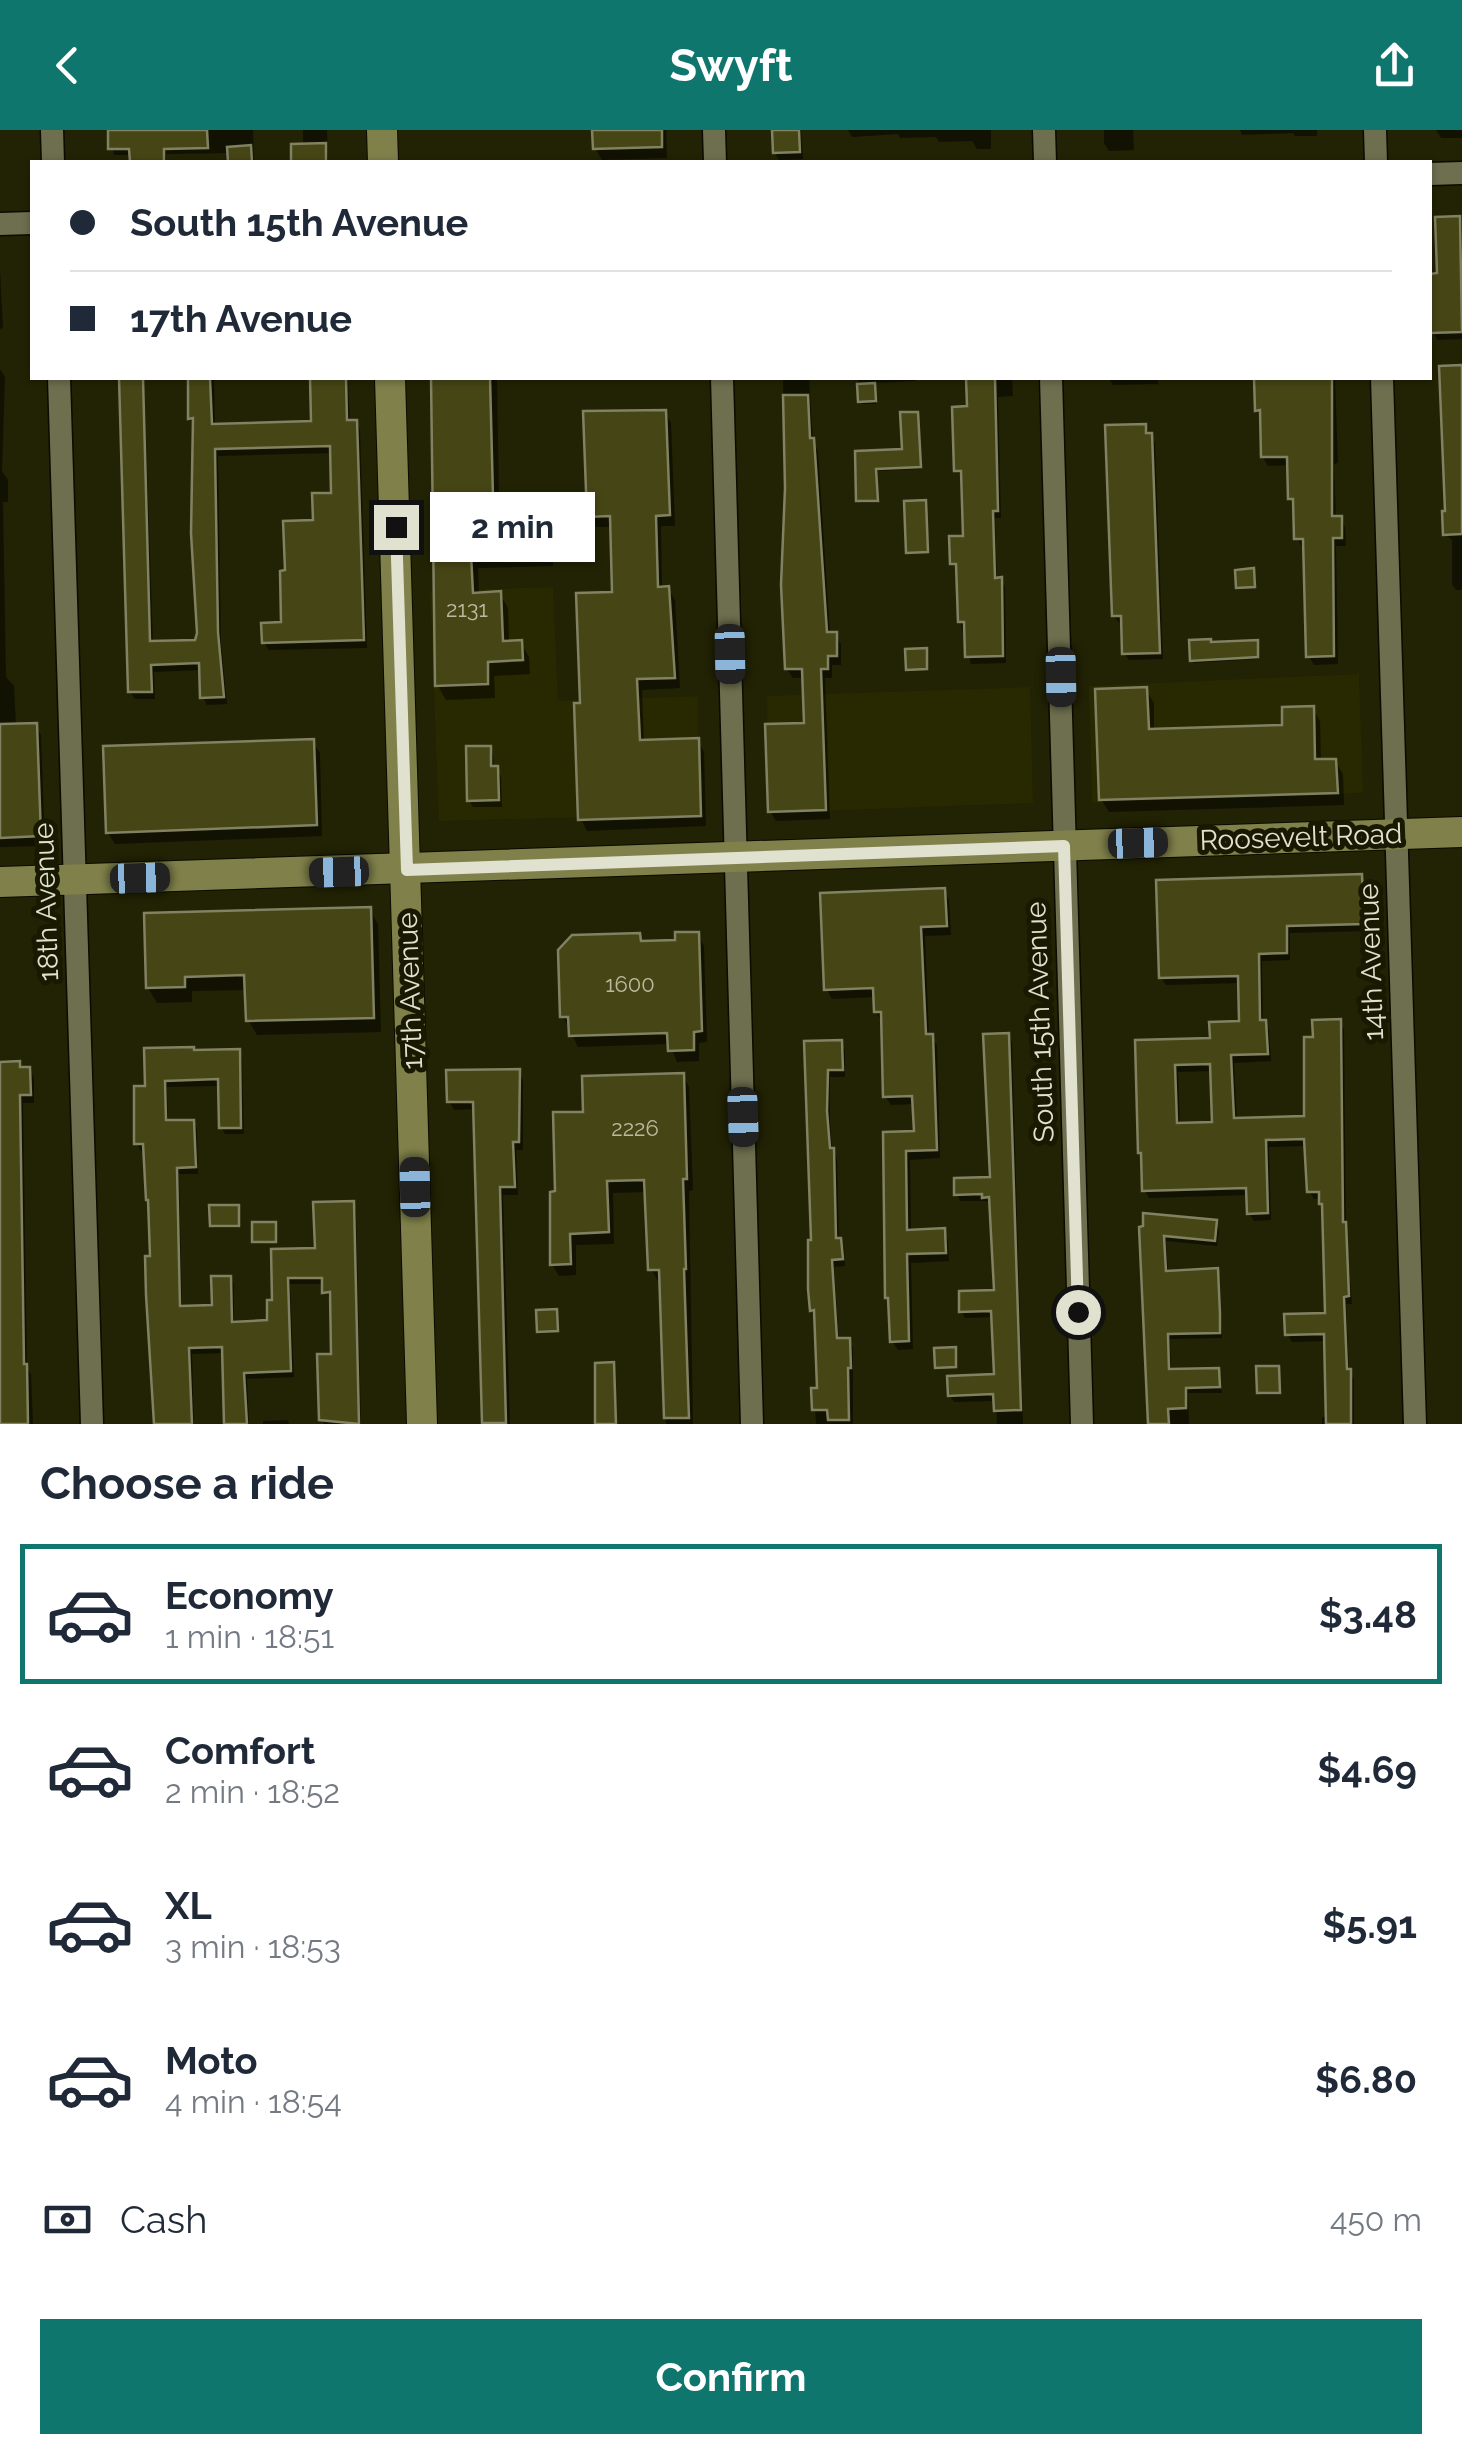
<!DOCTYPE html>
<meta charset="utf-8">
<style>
:root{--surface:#fff;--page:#f6f6f7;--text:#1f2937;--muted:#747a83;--line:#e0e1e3;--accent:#0f766e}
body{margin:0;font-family:Raleway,sans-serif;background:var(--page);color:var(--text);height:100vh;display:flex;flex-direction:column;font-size:38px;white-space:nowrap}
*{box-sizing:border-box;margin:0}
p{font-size:32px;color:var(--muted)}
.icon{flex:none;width:55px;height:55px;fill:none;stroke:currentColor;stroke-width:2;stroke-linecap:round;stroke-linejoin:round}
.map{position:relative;height:1294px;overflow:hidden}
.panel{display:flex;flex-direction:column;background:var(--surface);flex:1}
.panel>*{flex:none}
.hud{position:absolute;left:30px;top:30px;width:1402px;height:220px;border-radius:0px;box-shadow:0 2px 8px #0004;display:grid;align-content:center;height:220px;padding:0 40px;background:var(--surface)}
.end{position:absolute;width:45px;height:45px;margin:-22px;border:12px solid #e0e1cf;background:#111;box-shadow:0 0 0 5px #111}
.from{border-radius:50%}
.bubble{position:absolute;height:70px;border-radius:0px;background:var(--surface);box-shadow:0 2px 8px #0004;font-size:32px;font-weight:700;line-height:70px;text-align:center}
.car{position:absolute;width:30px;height:60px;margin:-30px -15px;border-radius:12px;box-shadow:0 0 8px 2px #0007;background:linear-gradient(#222 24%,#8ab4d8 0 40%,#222 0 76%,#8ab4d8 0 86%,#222 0)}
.hud b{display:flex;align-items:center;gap:35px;height:95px;font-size:38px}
.hud b+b{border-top:2px solid var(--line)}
.hud i{width:25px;height:25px;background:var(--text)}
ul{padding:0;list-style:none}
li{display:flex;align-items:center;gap:30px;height:140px;margin:0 20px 15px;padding:0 20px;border:5px solid transparent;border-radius:0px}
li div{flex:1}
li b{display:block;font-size:38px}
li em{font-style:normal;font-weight:700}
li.current{border-color:var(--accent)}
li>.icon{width:90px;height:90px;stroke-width:1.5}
h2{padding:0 40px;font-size:45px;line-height:120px}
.pay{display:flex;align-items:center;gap:25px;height:110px;padding:0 40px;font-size:38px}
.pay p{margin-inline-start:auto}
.primary-button{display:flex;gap:20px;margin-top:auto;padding:20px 40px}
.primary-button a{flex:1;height:115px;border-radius:0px;background:var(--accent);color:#fff;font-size:40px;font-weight:700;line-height:115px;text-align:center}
header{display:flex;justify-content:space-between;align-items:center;height:130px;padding:0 40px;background:var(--accent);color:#fff;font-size:45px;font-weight:700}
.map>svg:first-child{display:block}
.built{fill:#282801}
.shadow{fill:#0007;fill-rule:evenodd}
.building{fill:#464515;stroke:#818262;stroke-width:2.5;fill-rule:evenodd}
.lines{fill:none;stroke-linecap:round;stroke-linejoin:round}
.street-casing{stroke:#0c0b00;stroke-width:25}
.secondary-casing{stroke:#0c0b00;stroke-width:32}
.street{stroke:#6e6f4f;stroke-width:22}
.secondary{stroke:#7f804a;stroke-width:30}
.route{stroke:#e0e1cf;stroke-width:12}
.labels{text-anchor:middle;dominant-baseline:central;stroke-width:10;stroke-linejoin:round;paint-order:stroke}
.number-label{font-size:22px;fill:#babaa0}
.street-label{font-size:28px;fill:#e0e1cf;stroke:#191800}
</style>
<header><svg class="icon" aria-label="back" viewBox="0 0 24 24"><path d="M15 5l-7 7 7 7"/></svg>Swyft<svg class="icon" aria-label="share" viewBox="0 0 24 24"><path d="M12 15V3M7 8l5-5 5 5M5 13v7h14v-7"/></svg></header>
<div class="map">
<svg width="1462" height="1294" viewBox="0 0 1462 1294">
<rect width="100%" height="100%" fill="#222204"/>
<g class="built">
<path d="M553 457 558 571 698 566 699 684 439 691 430 461Z"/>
<path d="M1359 544 1363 663 1092 673 1089 556Z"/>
<path d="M1030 557 1033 673 768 683 767 566Z"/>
</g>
<g class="shadow">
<path d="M110 0H253L254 32H230V23L166 24V32H132V25H114Z"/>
<path d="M303 0H327L328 32H294L293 16H303Z"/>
<path d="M595 0H666L667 28 602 30 595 18Z"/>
<path d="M774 0H801L803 29 779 30 775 23Z"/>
<path d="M848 0H991V19H977L972 11 939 12 936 7 900 8 898 4 852 7Z"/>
<path d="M1104 0H1142H1133L1134 20 1109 21 1104 13Z"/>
<path d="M1240 0H1317V6H1295L1293 3 1242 5Z"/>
<path d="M1436 0H1462V8H1441Z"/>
<path d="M1459 89 1462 94V209L1437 210 1433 202 1439 146Z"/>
<path d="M0 140 3 198 0 199Z"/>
<path d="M1462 237V460H1456L1452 454V410L1445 404Z"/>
<path d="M0 239 5 247 2 341 8 350V372H3L6 547 14 556 16 596H35L41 605 45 716 0 717Z"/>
<path d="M120 248H144L153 514 198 512 196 296 191 288 190 248H214L215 296 313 294 312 248H348L350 293 356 292 360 300 367 518 269 520 264 513 284 495 288 443 334 365 333 323 218 326 221 512 227 574 207 575 203 567 202 540 154 542 155 569H135L130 562Z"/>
<path d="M433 248H497L499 370 542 369 551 383 553 436 478 438 479 465 500 464 508 478 509 513H521L529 527 530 544 494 546 495 568 446 570 438 556Z"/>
<path d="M783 248H809L813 312 818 321 830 504H835L841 514V535H832V548H825L830 689 776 691 770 681 807 595 805 548H793L787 539Z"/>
<path d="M858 248H915L916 251 875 253 876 274H862Z"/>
<path d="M969 248H1012L1013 266 998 267 1001 388H995L997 450H1001L1005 457 1006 533 971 534 960 491 957 440 953 433 965 408 963 348 956 340 970 279Z"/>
<path d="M1109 248H1158V254L1113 255Z"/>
<path d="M1258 248H1335L1338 333 1334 334 1336 388H1340L1345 397 1346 416H1336L1338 534 1314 535 1309 526 1305 417H1302L1297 408 1289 335 1268 336 1263 327Z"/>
<path d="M664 282 671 293 675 396H661L662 459H668L675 470 680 558 642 560 644 612 697 610 704 622 706 696 587 701 581 689 582 575 614 465 613 397H596L589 386Z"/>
<path d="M918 287 921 339 876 341 878 373H860L858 323 904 321Z"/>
<path d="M1145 296 1155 313 1163 529 1129 530 1124 523 1123 493H1119L1114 486Z"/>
<path d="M1256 513 1258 529 1194 533 1192 530Z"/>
<path d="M1146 560 1154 573V602L1285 598 1312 578 1320 591 1321 632 1335 631 1343 644 1344 675 1109 682 1101 669Z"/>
<path d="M313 612 320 623 322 706 115 714 108 703Z"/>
<path d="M489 618 493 625 494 638 501 646 502 677H473L469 670Z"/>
<path d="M1361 747 1365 754 1367 801 1290 803V830L1262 831 1263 893 1269 900 1271 931 1234 933 1237 991 1306 989 1316 910 1339 892 1344 899 1346 1097 1352 1174H1346L1349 1241 1354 1249V1294H1322V1287H1328L1327 1211 1292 1212 1288 1205 1327 1185 1324 1078 1322 1069H1314L1310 1062 1307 1016 1269 1017 1271 1090 1254 1091 1249 1083V1065L1149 1068 1145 1061 1144 1028 1140 1022 1138 912 1212 910 1242 893 1241 853 1166 855 1161 848ZM1213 941 1215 994 1180 996 1178 942Z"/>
<path d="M944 760 949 770 951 805 925 806 929 906 937 915 940 1028 910 1030 911 1102 943 1101 948 1110 949 1131 911 1133 913 1219 898 1220 892 1211 886 1005 916 1003 915 974 891 975 885 966 881 891 876 882V867L832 869 827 860Z"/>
<path d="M369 779 378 794 381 902 257 905 248 890 247 860 192 861V872L157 873 148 858Z"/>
<path d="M697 804 704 816 707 912 699 913V931L677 932 670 914 578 917 563 887 639 806 643 814 678 813Z"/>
<path d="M1008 905 1012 912 1023 1294H997L996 1271 954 1272 950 1265 997 1247 994 1187 965 1188 961 1181 997 1163 991 1074 986 1071H960L957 1064 993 1050Z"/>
<path d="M840 913 845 920V947H830V991L832 1020 837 1028 839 1111 844 1118 845 1136 834 1137 839 1211 849 1210 853 1218V1294H816L814 1260H819L817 1188 812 1180 807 914Z"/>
<path d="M146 920 238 921 242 929 244 1004H225L221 997V956L167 957 168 993 193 992 197 999 198 1044H179L182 1179 215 1177 230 1148 234 1155V1194L270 1193 274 1172 273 1121 317 1120 352 1074 356 1081 361 1294H324L321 1289 334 1226 332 1169H329L324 1154H290L294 1247 247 1249 249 1294H227L224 1223 192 1224 194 1294H156L153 1128 146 1021H141L137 1014 147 959Z"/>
<path d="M0 934H18L22 939H29L34 948V973H23L27 1239 31 1244 33 1294H0Z"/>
<path d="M518 941 523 950V1020H516L518 1065H503L510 1294H484L475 979 454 980 449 971Z"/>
<path d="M683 945 689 957 693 1060 689 1061 693 1294H666L662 1151H658L651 1139 647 1062 613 1063 614 1114 576 1115V1145L559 1146 552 1134 558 1064 586 984Z"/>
<path d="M239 1080V1098H214L212 1096Z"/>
<path d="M1215 1093 1219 1099 1217 1116 1166 1111 1168 1143 1216 1141 1220 1147 1222 1208 1170 1209 1171 1242 1218 1241 1222 1263H1188L1189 1294H1148L1142 1099Z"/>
<path d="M1278 1238 1281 1265H1261L1260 1263Z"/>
<path d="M288 1290 289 1294H263V1291Z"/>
</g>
<g class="building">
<path d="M108 0H207L208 18 164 19V32H130L129 19H108Z"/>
<path d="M592 0H662V17L593 19Z"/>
<path d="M772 0H799L800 22 773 23Z"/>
<path d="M326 13V32H291V14Z"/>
<path d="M251 15 252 32H228L227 17Z"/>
<path d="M1460 86 1462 202 1430 203V144L1437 143 1435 87Z"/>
<path d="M1462 235V404L1443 405 1442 381H1445L1439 236Z"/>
<path d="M119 248H143L150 511 195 510 197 503 191 403 193 288 188 289V248H210L212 294 311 291 310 248H346L347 290H357L364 510 262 513 261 493 281 492 280 441 285 440 283 391 313 390 312 363H331L330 316 215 319 218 502 224 567 200 568 199 533 151 535 152 562H128Z"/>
<path d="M431 248H490L493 367 544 366 546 423 471 424 473 463 501 461 503 511 522 510 523 530 488 532V554L435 556Z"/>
<path d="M966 248H995L998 381H993L995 448 1002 447 1003 526 965 527 964 492H958L956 434H950L949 406H963L961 341H954L952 277 967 276Z"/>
<path d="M1254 248H1332V386H1342V408H1333L1334 526 1306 527 1303 409H1294L1293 369H1288L1287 327H1261L1260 280 1255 281Z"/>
<path d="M875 253 876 271 858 272 857 254Z"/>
<path d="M783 265H808L810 308H814L827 502H837V526H828V539H821L826 680 768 682 765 594 804 593 802 539H785L781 455 785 358Z"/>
<path d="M666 280 670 385 656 386 658 457 669 456 675 548 637 549 640 610 699 608 701 686 578 690 574 573H580L576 463 612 462 610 386 587 387 583 281Z"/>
<path d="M900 282H918L921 337 876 339 878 371H856L855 321 902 319Z"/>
<path d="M1146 294V303H1152L1160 523 1122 524 1121 486H1112L1105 295Z"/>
<path d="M926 370 928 422 906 423 904 371Z"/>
<path d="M1254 438 1255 457 1236 458 1235 440Z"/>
<path d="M1211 509V512L1258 510V527L1190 531 1189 510Z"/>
<path d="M927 518V539L906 540 905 519Z"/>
<path d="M1147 557 1149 599 1282 595V577L1314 576 1315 629H1336L1338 663 1099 670 1095 559Z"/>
<path d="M37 593 41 706 0 708V594Z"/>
<path d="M314 609 317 695 106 703 103 616Z"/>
<path d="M466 616H491V636H498L499 670 467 671Z"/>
<path d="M1362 744 1364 794 1287 796V823L1259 824 1260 890H1266L1268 924 1231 925 1234 988 1304 986V907H1313L1312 890 1341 889 1343 1092H1346L1349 1166 1344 1167 1347 1239H1351V1294H1326L1324 1204 1285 1205 1284 1184 1325 1183 1322 1074H1319V1062H1307L1304 1009 1266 1010 1268 1083 1247 1084 1246 1058 1142 1061 1141 1023H1138L1135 910 1210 908 1209 892 1239 891 1238 846 1159 848 1156 750ZM1210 934 1212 992 1177 993 1175 935Z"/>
<path d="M945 758 947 796 921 797 926 904H933L937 1020 906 1021 907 1100 945 1098 946 1123 907 1124 909 1211 890 1212 888 1168H885L883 1002 914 1001 912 966 883 967 881 882H874L873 858 824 860 820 763Z"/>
<path d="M371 777 374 888 246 891 244 845 185 847V857L146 858 144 783Z"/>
<path d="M675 802H699L702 901 694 902V920L668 921 667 903 569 906 568 887H560L558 820 572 805 640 803 641 811 675 810Z"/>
<path d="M1009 903 1021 1280 994 1281 993 1264 948 1266 947 1246 994 1244 991 1181 959 1182V1161L994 1160 989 1067 982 1068V1064L954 1065V1048L990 1047 983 904Z"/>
<path d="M842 910 843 940H828L827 981 830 1018H834L836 1108H841L843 1129 832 1130 837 1208H850L851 1238H848L849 1290H828L827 1280H812L811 1258H817L814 1180 810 1181 808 1159V1110H811L804 911Z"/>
<path d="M194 917V920L240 919 241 998H219L218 949 165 951 166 990H194L196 1037 177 1038 180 1176 212 1175 211 1146H231L232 1192 267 1190V1170H272L271 1119 315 1118 313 1072 354 1071 359 1294 319 1290 317 1224H331L330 1162 322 1163V1148H288L291 1241 244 1243 247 1294H224L222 1217 189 1218 192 1294H154L146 1165 145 1126H150L148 1070H146L143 1014H134V956H145L144 918Z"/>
<path d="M20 931V937H30L31 965H20L24 1234H27L28 1294H0V932Z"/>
<path d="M520 939 519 1012H513L515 1057H500L506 1293H482L473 972H447L446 940Z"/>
<path d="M684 943 687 1049H683L686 1139H684L689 1288H664L659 1140H648L644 1050 607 1051 609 1102 570 1104 571 1134 550 1135V1062L555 1061 553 982H583L582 946Z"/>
<path d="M209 1075H239V1096H210Z"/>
<path d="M1143 1083 1217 1090 1215 1111 1164 1106 1166 1141 1218 1138 1220 1184V1203L1168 1204 1169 1239 1219 1238 1220 1257 1186 1258V1278L1168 1279 1169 1294H1148L1139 1097 1143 1096Z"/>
<rect x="252" y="1092" width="24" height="20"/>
<path d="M557 1179 558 1201 537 1202 536 1180Z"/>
<path d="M956 1217V1237L935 1238 934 1218Z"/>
<path d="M614 1232 616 1294H595V1233Z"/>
<path d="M1256 1236H1279L1280 1263H1257Z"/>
</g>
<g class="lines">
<g class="street-casing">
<g id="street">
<path d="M52 0 53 32"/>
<path d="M714 0 715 32"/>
<path d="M1044 0 1045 32"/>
<path d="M1375 0 1376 32"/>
<path d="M1430 44 1462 43"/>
<path d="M0 94 32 93"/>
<path d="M59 248 92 1294"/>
<path d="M722 248 752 1294"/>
<path d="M1051 248 1082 1294"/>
<path d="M1382 248 1415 1294"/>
</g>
</g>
<g class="secondary-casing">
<g id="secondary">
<path d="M382 0 383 32"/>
<path d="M390 248 422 1294"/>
<path d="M0 752 1462 702"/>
</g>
</g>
<use href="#street" class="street"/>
<use href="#secondary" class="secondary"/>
</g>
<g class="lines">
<path class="route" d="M396 397 407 740 1064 716 1078 1182"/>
</g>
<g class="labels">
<g class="number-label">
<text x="467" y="479">2131</text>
<text x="630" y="854">1600</text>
<text x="635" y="998">2226</text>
</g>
<g class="street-label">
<text transform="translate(1301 707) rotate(-2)">Roosevelt Road</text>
<text transform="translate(46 772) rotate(-92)">18th Avenue</text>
<text transform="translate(1371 832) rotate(-92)">14th Avenue</text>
<text transform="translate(410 861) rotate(-92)">17th Avenue</text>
<text transform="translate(1040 892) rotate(-92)">South 15th Avenue</text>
</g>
</g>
</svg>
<i class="end from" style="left:1078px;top:1182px"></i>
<i class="end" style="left:396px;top:397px"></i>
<div class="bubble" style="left:430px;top:362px;width:165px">2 min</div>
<i class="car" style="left:730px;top:524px;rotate:179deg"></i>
<i class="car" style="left:1061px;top:547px;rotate:179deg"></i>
<i class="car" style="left:1138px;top:713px;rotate:88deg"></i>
<i class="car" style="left:339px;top:742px;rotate:268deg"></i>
<i class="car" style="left:140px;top:748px;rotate:88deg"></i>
<i class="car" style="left:743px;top:987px;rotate:178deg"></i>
<i class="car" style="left:415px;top:1057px;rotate:359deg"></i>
<div class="hud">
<b><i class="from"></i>South 15th Avenue</b>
<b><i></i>17th Avenue</b>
</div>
</div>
<section class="panel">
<h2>Choose a ride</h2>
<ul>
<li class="current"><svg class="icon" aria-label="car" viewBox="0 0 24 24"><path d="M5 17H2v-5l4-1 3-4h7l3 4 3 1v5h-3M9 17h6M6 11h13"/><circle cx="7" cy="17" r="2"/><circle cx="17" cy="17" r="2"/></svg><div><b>Economy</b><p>1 min · 18:51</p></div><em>$3.48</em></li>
<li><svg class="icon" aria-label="car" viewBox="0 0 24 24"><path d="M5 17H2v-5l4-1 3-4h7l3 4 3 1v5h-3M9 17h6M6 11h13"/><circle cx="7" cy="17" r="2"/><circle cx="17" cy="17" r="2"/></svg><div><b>Comfort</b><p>2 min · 18:52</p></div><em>$4.69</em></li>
<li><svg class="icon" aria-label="car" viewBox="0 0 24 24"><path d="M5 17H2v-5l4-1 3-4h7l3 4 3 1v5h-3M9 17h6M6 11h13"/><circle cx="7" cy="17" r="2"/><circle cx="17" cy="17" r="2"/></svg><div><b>XL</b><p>3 min · 18:53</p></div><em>$5.91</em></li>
<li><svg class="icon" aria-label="car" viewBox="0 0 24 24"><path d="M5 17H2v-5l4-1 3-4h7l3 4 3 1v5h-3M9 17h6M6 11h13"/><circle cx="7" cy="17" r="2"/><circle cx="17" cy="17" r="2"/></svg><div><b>Moto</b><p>4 min · 18:54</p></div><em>$6.80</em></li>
</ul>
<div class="pay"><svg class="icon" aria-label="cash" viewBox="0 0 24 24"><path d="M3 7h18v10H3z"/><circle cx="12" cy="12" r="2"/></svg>Cash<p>450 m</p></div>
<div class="primary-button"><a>Confirm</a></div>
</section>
